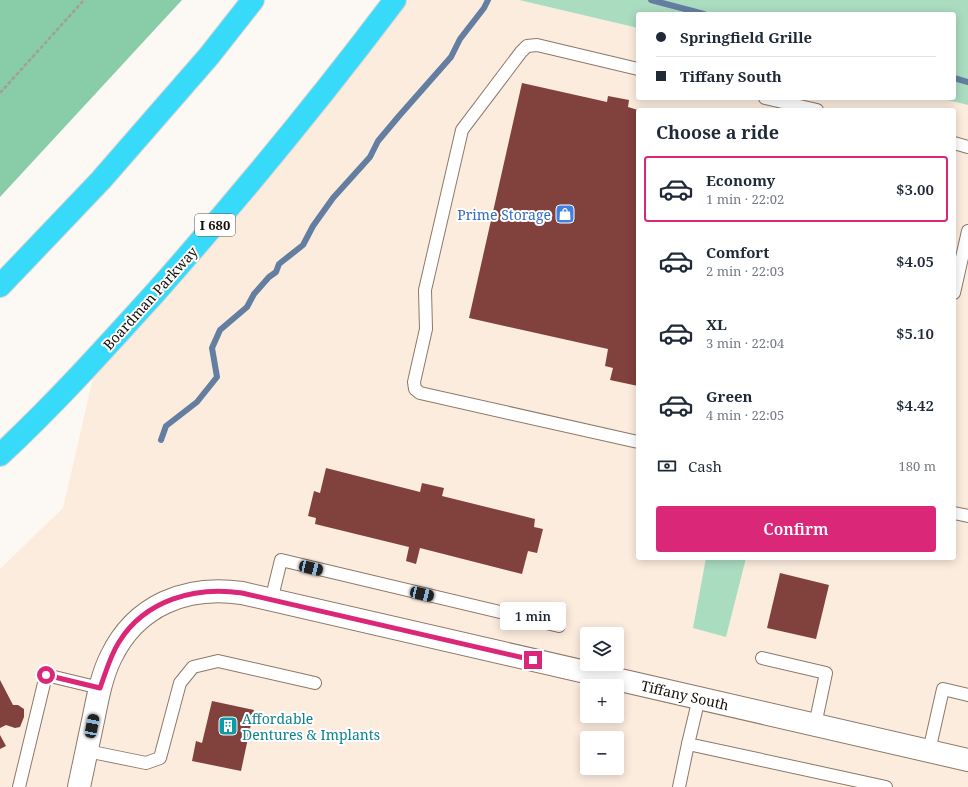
<!DOCTYPE html>
<meta charset="utf-8">
<style>
:root{--surface:#fff;--page:#f6f6f7;--text:#1f2937;--muted:#747a83;--line:#e0e1e3;--accent:#db2777}
body{margin:0;font-family:"Noto Serif",serif;background:var(--page);color:var(--text);height:100vh;display:flex;flex-direction:column;font-size:15px;white-space:nowrap}
*{box-sizing:border-box;margin:0}
p{font-size:13px;color:var(--muted)}
.icon{flex:none;width:22px;height:22px;fill:none;stroke:currentColor;stroke-width:2;stroke-linecap:round;stroke-linejoin:round}
.map{position:relative;flex:1;overflow:hidden}
.sheet{position:absolute;left:636px;top:108px;width:320px;height:452px;display:flex;flex-direction:column;background:var(--surface);border-radius:4px;box-shadow:0 2px 10px #0003}
.sheet>*{flex:none}
.banner{position:absolute;left:636px;top:12px;width:320px;height:88px;border-radius:4px;box-shadow:0 2px 10px #0003;display:grid;align-content:center;height:88px;padding:0 20px;background:var(--surface)}
.controls{position:absolute;left:580px;top:627px;display:grid;gap:8px}
.controls a{display:grid;place-items:center;width:44px;height:44px;border-radius:4px;background:var(--surface);box-shadow:0 2px 10px #0003;font-size:20px}
.end{position:absolute;width:18px;height:18px;margin:-9px;border:5px solid #db2777;background:#fff;box-shadow:0 0 0 2px #fff}
.from{border-radius:50%}
.bubble{position:absolute;height:28px;border-radius:4px;background:var(--surface);box-shadow:0 2px 10px #0003;font-size:13px;font-weight:600;line-height:28px;text-align:center}
.car{position:absolute;width:12px;height:24px;margin:-12px -6px;border-radius:5px;box-shadow:0 0 3px 1px #0007;background:linear-gradient(#222 24%,#8ab4d8 0 40%,#222 0 76%,#8ab4d8 0 86%,#222 0)}
.banner b{display:flex;align-items:center;gap:14px;height:38px;font-size:15px}
.banner b+b{border-top:1px solid var(--line)}
.banner i{width:10px;height:10px;background:var(--text)}
ul{padding:0;list-style:none}
li{display:flex;align-items:center;gap:12px;height:66px;margin:0 8px 6px;padding:0 12px;border:2px solid transparent;border-radius:4px}
li div{flex:1}
li b{display:block;font-size:15px}
li em{font-style:normal;font-weight:600}
li.current{border-color:var(--accent)}
li>.icon{width:36px;height:36px;stroke-width:1.5}
h2{padding:0 20px;font-size:18px;line-height:48px}
.pay{display:flex;align-items:center;gap:10px;height:44px;padding:0 20px;font-size:15px}
.pay p{margin-inline-start:auto}
.cta{display:flex;gap:8px;margin-top:auto;padding:8px 20px}
.cta a{flex:1;height:46px;border-radius:4px;background:var(--accent);color:#fff;font-size:16px;font-weight:600;line-height:46px;text-align:center}
.map>svg:first-child{display:block}
.built{fill:#fcecde;fill-rule:evenodd}
.green{fill:#aadcc0}
.forest{fill:#88cda8}
.lines{fill:none;stroke-linecap:round;stroke-linejoin:round}
.stream{stroke:#647ea1;stroke-width:6}
.building{fill:#81413c}
.service-casing{stroke:#8c796a;stroke-width:14}
.minor-casing{stroke:#8c796a;stroke-width:24}
.motorway-casing{stroke:#d5d4d3;stroke-width:24}
.path{stroke:#a39e99;stroke-width:2.5;stroke-dasharray:4 2;stroke-linecap:butt}
.service{stroke:#fff;stroke-width:12}
.minor{stroke:#fff;stroke-width:22}
.motorway{stroke:#38dafa;stroke-width:22}
.route{stroke:#db2777;stroke-width:5}
.labels{text-anchor:middle;dominant-baseline:central;stroke-width:4;stroke-linejoin:round;paint-order:stroke}
.shield{fill:#fff;stroke:#5c5753;stroke-width:1}
.shield-label{font-size:13px;font-weight:bold;fill:#160f09}
.shop-label{font-size:14px;fill:#366cbe;stroke:#fff;text-anchor:end}
.street-label{font-size:14px;fill:#160f09;stroke:#fff}
.culture-label{font-size:14px;fill:#0d838f;stroke:#fff;text-anchor:start}
</style>
<div class="map">
<svg width="968" height="787" viewBox="0 0 968 787">
<rect width="100%" height="100%" fill="#fcf8f4"/>
<path class="built" d="M395 0H519L638 28V98H939L968 105V787H0V569L63 508 98 356ZM638 110H954V558H638ZM587 634H617V664H587ZM587 686H617V716H587ZM587 738H617V768H587Z"/>
<g class="green">
<path d="M519 0H968V105L939 98H954V14H638V28Z"/>
<path d="M706 558H746L726 637 693 628Z"/>
</g>
<path class="forest" d="M0 0H182L0 197Z"/>
<g class="lines">
<g class="stream">
<path d="M651 0 704 14"/>
<path d="M954 78 968 82"/>
<path d="M161 440 166 426 197 402 217 377 212 348 220 330 247 307 254 294 269 277 276 272 279 264 303 245 313 226 333 198 370 157 378 141 399 116 451 57 460 39 484 8 488 0"/>
</g>
</g>
<g class="building">
<path d="M522 83 607 102 608 96 629 100 628 107 638 110V386L610 380 613 368 605 366 608 349 469 318Z"/>
<path d="M326 468 420 492 422 483 444 488 442 496 535 519 534 527 543 529 537 553 528 551 522 574 420 548 416 564 406 561 409 547 315 524 316 518 308 516 314 491 320 493Z"/>
<path d="M780 573 829 585 816 639 767 628Z"/>
<path d="M0 680 13 705H18L24 709V717L20 727 15 728 6 725 0 728Z"/>
<path d="M212 701 254 710 241 771 192 761 196 741 202 743Z"/>
<path d="M0 735 6 746 0 749Z"/>
</g>
<g class="lines">
<g class="service-casing">
<g id="service">
<path d="M638 69 537 45 527 46 521 52 462 130 425 290 426 329 414 382 415 389 420 393 638 442"/>
<path d="M765 98 817 110"/>
<path d="M954 143 968 147"/>
<path d="M954 293 968 231"/>
<path d="M954 513 968 516"/>
<path d="M271 601 281 560 559 626"/>
<path d="M762 658 826 673 815 725"/>
<path d="M699 698 688 744 886 787"/>
<path d="M87 751 146 763 160 758 180 683 193 667 218 661 315 683"/>
<path d="M929 751 943 689 968 695"/>
<path d="M19 787 46 675 100 688"/>
<path d="M679 787 688 744"/>
</g>
</g>
<g class="minor-casing">
<path id="minor" d="M79 787C84 763 89 740 94 716 98 696 102 675 111 657 136 605 186 585 242 593L968 760"/>
</g>
<g class="motorway-casing">
<g id="motorway">
<path d="M0 286 101 180 209 56 253 0"/>
<path d="M0 455C55 404 105 348 155 293 239 198 319 101 395 0"/>
</g>
</g>
<path class="path" d="M0 93 84 0"/>
<use href="#service" class="service"/>
<use href="#minor" class="minor"/>
<use href="#motorway" class="motorway"/>
</g>
<g class="lines">
<path class="route" d="M46 675 100 688C106 672 110 656 119 642 145 600 195 586 242 593L533 660"/>
</g>
<defs>
<g id="shop-square" transform="scale(1)"><rect x="-9" y="-9" width="18" height="18" rx="4" fill="#3f7fe0" stroke="#fff"/><path d="M-5-2.5h2.3a2.7 3.5 0 0 1 5.4 0H5L5.5 6h-11ZM-1.5-2.5h3a1.5 2.3 0 0 0-3 0Z" fill="#fff"/></g>
<g id="building-square" transform="scale(1)"><rect x="-9" y="-9" width="18" height="18" rx="4" fill="#0f9aa8" stroke="#fff"/><path d="M-4-6H4V6H1V3H-1V6H-4ZM-2.5-4.3h1.7v1.8h-1.7ZM.8-4.3h1.7v1.8H.8ZM-2.5-1h1.7V.8h-1.7ZM.8-1h1.7V.8H.8Z" fill="#fff"/></g>
</defs>
<g fill-rule="evenodd">
<use href="#shop-square" x="565" y="214"/>
<use href="#building-square" x="228" y="726"/>
</g>
<g class="labels">
<rect class="shield" x="195" y="214" width="40" height="22" rx="3"/>
<g class="shield-label">
<text x="215" y="225">I 680</text>
</g>
<g class="shop-label">
<text x="551" y="214">Prime Storage</text>
</g>
<g class="street-label">
<text transform="translate(150 298) rotate(-48)">Boardman Parkway</text>
<text transform="translate(685 695) rotate(13)">Tiffany South</text>
</g>
<g class="culture-label">
<text x="242" y="718">Affordable<tspan x="242" dy="16">Dentures &amp; Implants</tspan></text>
</g>
</g>
</svg>
<div class="controls">
<a><svg class="icon" aria-label="layers" viewBox="0 0 24 24"><path d="M12 4l9 5-9 5-9-5zM3 14l9 5 9-5"/></svg></a>
<a>+</a>
<a>−</a>
</div>
<i class="end from" style="left:46px;top:675px"></i>
<i class="end" style="left:533px;top:660px"></i>
<div class="bubble" style="left:500px;top:602px;width:66px">1 min</div>
<i class="car" style="left:311px;top:568px;rotate:103deg"></i>
<i class="car" style="left:422px;top:594px;rotate:103deg"></i>
<i class="car" style="left:92px;top:726px;rotate:11deg"></i>
<div class="banner">
<b><i class="from"></i>Springfield Grille</b>
<b><i></i>Tiffany South</b>
</div>
<section class="sheet">
<h2>Choose a ride</h2>
<ul>
<li class="current"><svg class="icon" aria-label="car" viewBox="0 0 24 24"><path d="M5 17H2v-5l4-1 3-4h7l3 4 3 1v5h-3M9 17h6M6 11h13"/><circle cx="7" cy="17" r="2"/><circle cx="17" cy="17" r="2"/></svg><div><b>Economy</b><p>1 min · 22:02</p></div><em>$3.00</em></li>
<li><svg class="icon" aria-label="car" viewBox="0 0 24 24"><path d="M5 17H2v-5l4-1 3-4h7l3 4 3 1v5h-3M9 17h6M6 11h13"/><circle cx="7" cy="17" r="2"/><circle cx="17" cy="17" r="2"/></svg><div><b>Comfort</b><p>2 min · 22:03</p></div><em>$4.05</em></li>
<li><svg class="icon" aria-label="car" viewBox="0 0 24 24"><path d="M5 17H2v-5l4-1 3-4h7l3 4 3 1v5h-3M9 17h6M6 11h13"/><circle cx="7" cy="17" r="2"/><circle cx="17" cy="17" r="2"/></svg><div><b>XL</b><p>3 min · 22:04</p></div><em>$5.10</em></li>
<li><svg class="icon" aria-label="car" viewBox="0 0 24 24"><path d="M5 17H2v-5l4-1 3-4h7l3 4 3 1v5h-3M9 17h6M6 11h13"/><circle cx="7" cy="17" r="2"/><circle cx="17" cy="17" r="2"/></svg><div><b>Green</b><p>4 min · 22:05</p></div><em>$4.42</em></li>
</ul>
<div class="pay"><svg class="icon" aria-label="cash" viewBox="0 0 24 24"><path d="M3 7h18v10H3z"/><circle cx="12" cy="12" r="2"/></svg>Cash<p>180 m</p></div>
<div class="cta"><a>Confirm</a></div>
</section>
</div>
